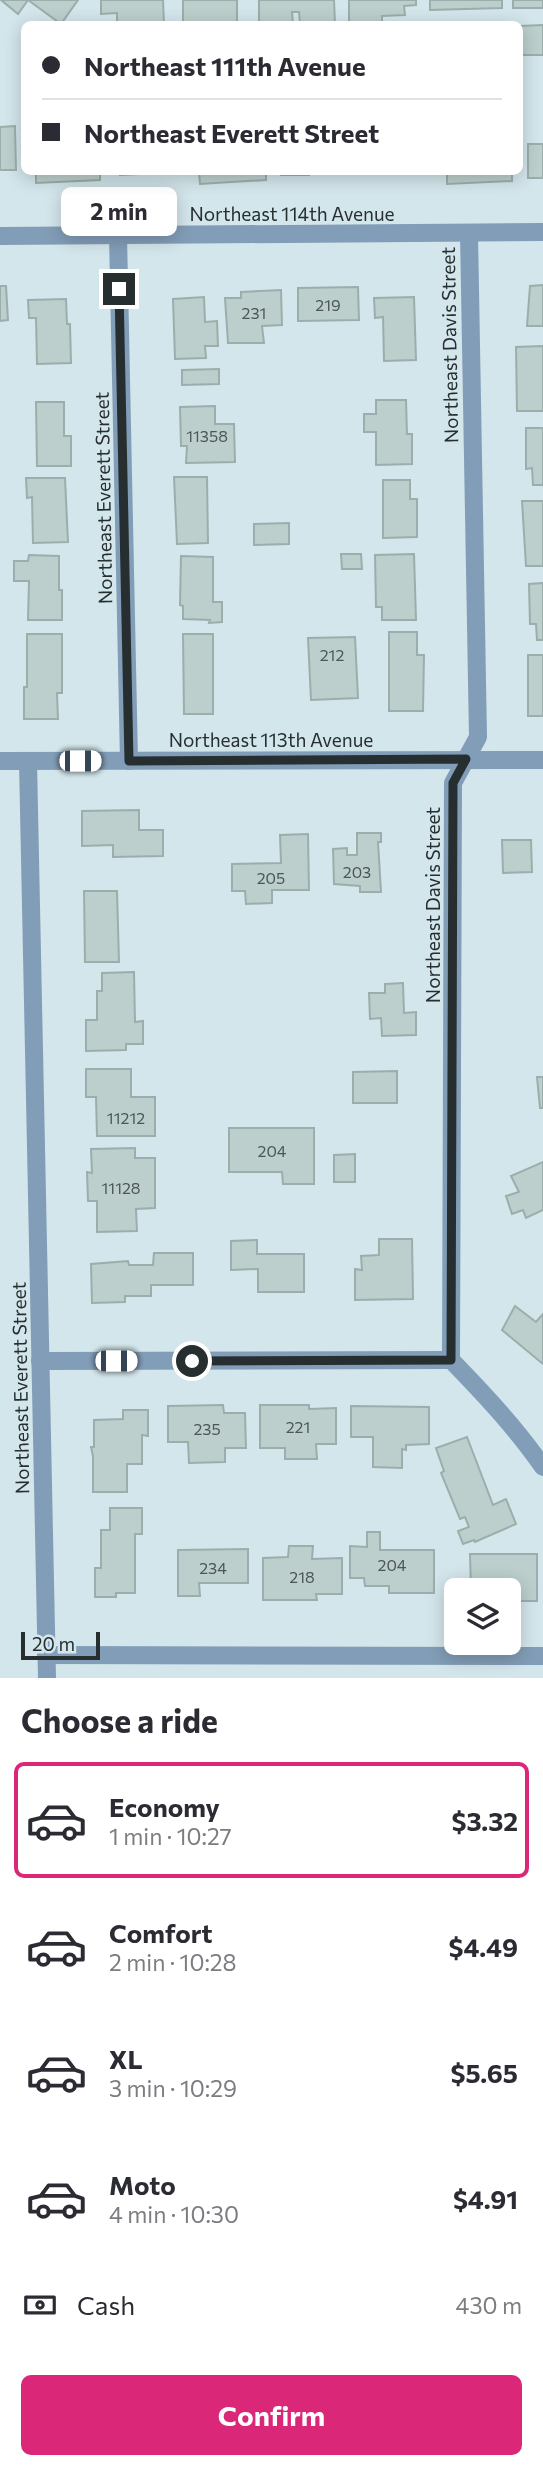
<!DOCTYPE html>
<meta charset="utf-8">
<style>
:root{--surface:#fff;--page:#f7f7f7;--text:#2b2b33;--muted:#7c7c81;--line:#e1e1e2;--accent:#db2777}
body{margin:0;font-family:Commissioner,sans-serif;background:var(--page);color:var(--text);height:100vh;display:flex;flex-direction:column;font-size:26px;white-space:nowrap}
*{box-sizing:border-box;margin:0}
p{font-size:23px;color:var(--muted)}
.icon{flex:none;width:38px;height:38px;fill:none;stroke:currentColor;stroke-width:2;stroke-linecap:round;stroke-linejoin:round}
.map{position:relative;height:1678px;overflow:hidden}
.panel{display:flex;flex-direction:column;background:var(--surface);flex:1}
.panel>*{flex:none}
.hud{position:absolute;left:21px;top:21px;width:502px;height:154px;border-radius:10px;box-shadow:0 4px 18px #0003;display:grid;align-content:center;height:154px;padding:0 21px;background:var(--surface)}
.controls{position:absolute;left:444px;top:1578px;display:grid;gap:14px}
.controls a{display:grid;place-items:center;width:77px;height:77px;border-radius:10px;background:var(--surface);box-shadow:0 4px 18px #0003;font-size:35px}
.scale{position:absolute;left:21px;bottom:18px;width:79px;box-sizing:border-box;padding-left:7px;border:4px solid #262e30;border-top:0;font-size:19px;line-height:24px;white-space:nowrap;color:#262e30;-webkit-text-stroke:5px #d3e6eb;paint-order:stroke}
.end{position:absolute;width:32px;height:32px;margin:-16px;border:9px solid #262e30;background:#fff;box-shadow:0 0 0 4px #fff}
.from{border-radius:50%}
.bubble{position:absolute;height:49px;border-radius:10px;background:var(--surface);box-shadow:0 4px 18px #0003;font-size:23px;font-weight:700;line-height:49px;text-align:center}
.car{position:absolute;width:21px;height:42px;margin:-21px -10px;border-radius:9px;box-shadow:0 0 5px 2px #0007;background:linear-gradient(#fff 24%,#345 0 40%,#fff 0 76%,#345 0 86%,#fff 0)}
.hud b{display:flex;align-items:center;gap:24px;height:66px;font-size:26px}
.hud b+b{border-top:2px solid var(--line)}
.hud i{width:18px;height:18px;background:var(--text)}
ul{padding:0;list-style:none}
li{display:flex;align-items:center;gap:21px;height:116px;margin:0 14px 10px;padding:0 7px;border:4px solid transparent;border-radius:10px}
li div{flex:1}
li b{display:block;font-size:26px}
li em{font-style:normal;font-weight:700}
li.current{border-color:var(--accent)}
li>.icon{width:63px;height:63px;stroke-width:1.5}
h2{padding:0 21px;font-size:32px;line-height:84px}
.pay{display:flex;align-items:center;gap:18px;height:77px;padding:0 21px;font-size:26px}
.pay p{margin-inline-start:auto}
.primary-button{display:flex;gap:14px;margin-top:auto;padding:14px 21px}
.primary-button a{flex:1;height:80px;border-radius:10px;background:var(--accent);color:#fff;font-size:28px;font-weight:700;line-height:80px;text-align:center}
.map>svg:first-child{display:block}
.building{fill:#bccfcc;stroke:#9caeab;stroke-width:2}
.lines{fill:none;stroke-linecap:round;stroke-linejoin:round}
.minor{stroke:#829db7;stroke-width:18}
.route{stroke:#262e30;stroke-width:9}
.labels{text-anchor:middle;dominant-baseline:central;stroke-width:6;stroke-linejoin:round;paint-order:stroke}
.number-label{font-size:16px;fill:#4c5657}
.street-label{font-size:19px;fill:#262e30;stroke:#d3e6eb}
</style>
<div class="map">
<svg width="543" height="1678" viewBox="0 0 543 1678">
<rect width="100%" height="100%" fill="#d3e6eb"/>
<g class="building">
<path d="M1 0H78L61 24 28 0 18 14Z"/>
<path d="M101 0H163L164 24H132V22H117V13L101 14Z"/>
<rect x="183" y="0" width="54" height="24"/>
<path d="M259 0H334L335 24H300L299 12H292L293 24H259Z"/>
<path d="M349 0H416V5L404 6 405 15 382 16V24H349Z"/>
<path d="M430 0H502V8L430 10Z"/>
<rect x="513" y="0" width="30" height="8"/>
<path d="M543 25V55H520V26Z"/>
<path d="M15 126 16 170H0V127Z"/>
<rect x="528" y="144" width="15" height="34"/>
<path d="M36 172H100V180L36 183Z"/>
<path d="M120 172H160V173L120 175Z"/>
<path d="M199 172H266V180L200 184Z"/>
<rect x="281" y="172" width="28" height="3"/>
<path d="M367 172H406V173L367 174Z"/>
<path d="M447 172H512V181L447 184Z"/>
<path d="M543 285V326H527L530 286Z"/>
<path d="M0 286H6L8 320 0 321Z"/>
<path d="M358 287 359 320 298 321V288Z"/>
<path d="M281 290 282 325 262 326 264 343H228L225 298H241V292Z"/>
<path d="M204 297 205 322 217 321 218 346H205L206 358 175 359 173 299Z"/>
<path d="M414 297 416 360 384 361 383 317 375 318 374 298Z"/>
<path d="M66 299 67 324H70L71 363 37 364 36 318H29L28 300Z"/>
<path d="M543 346V411H517L516 347Z"/>
<path d="M219 369V384L182 385V370Z"/>
<path d="M376 400H406L407 434H412V464L376 465V432H364V414H376Z"/>
<path d="M36 402H64V436H71V466H37Z"/>
<path d="M215 406V424H234L235 462 186 463 187 446H181L180 407Z"/>
<path d="M526 428H543V485H533L532 468 526 469Z"/>
<path d="M174 477H207L208 543 177 544Z"/>
<path d="M26 478H65L68 542 33 543 32 497 27 498Z"/>
<path d="M383 480H410V499H417V537L383 538Z"/>
<path d="M522 501H543V566H526Z"/>
<path d="M289 523V544L254 545V524Z"/>
<path d="M341 554H361L362 569H342Z"/>
<path d="M414 554 416 620H382V607H376L375 555Z"/>
<path d="M29 555 59 556V590H62V620H28L29 581H14V561H28Z"/>
<path d="M181 556 213 557V602H222V622L209 623 210 620 183 619V606L180 605Z"/>
<path d="M543 583V640H537L536 624H530L529 584Z"/>
<path d="M389 632H417V655H424L423 711H389Z"/>
<path d="M27 634H62V693H57L58 719H24V687H27Z"/>
<path d="M183 634H213V714H184Z"/>
<path d="M355 637 358 698 311 700 308 638Z"/>
<rect x="528" y="655" width="15" height="61"/>
<path d="M139 810V830H163V856L113 857V845L82 846V811Z"/>
<path d="M357 833H381V842H378L381 892H360V886L334 884 333 849 347 848V855H357Z"/>
<path d="M308 834 309 890H272V903L246 904 245 891H232V864L281 863 280 835Z"/>
<path d="M502 840H531L532 872 503 873Z"/>
<path d="M84 891H117L119 962H85Z"/>
<path d="M134 972 135 1022 143 1021V1044H126V1050L86 1051V1020H97V991H102V973Z"/>
<path d="M403 983 404 1013 416 1012V1035L382 1036 381 1018 370 1019 369 993H385V984Z"/>
<path d="M86 1069H131V1097H155V1136H97L96 1097H86Z"/>
<path d="M397 1071V1103H353V1072Z"/>
<path d="M537 1077H543V1108H540Z"/>
<path d="M229 1128H314V1184H283L282 1172H229Z"/>
<path d="M135 1148V1158H155V1208L136 1209 137 1231 97 1232V1201H88L87 1172 92 1173 91 1149Z"/>
<path d="M355 1154V1182H334V1155Z"/>
<path d="M543 1162V1210L526 1218 523 1210 512 1214 506 1196 519 1192 511 1176Z"/>
<path d="M379 1239H412L413 1299 355 1300V1269L362 1270 361 1256 379 1255Z"/>
<path d="M257 1240V1254H304V1292H258V1269L231 1270V1241Z"/>
<path d="M154 1253H193V1285H151V1296H125V1302L92 1303 91 1264 128 1261 129 1265H153Z"/>
<path d="M515 1306 536 1322 543 1314V1364L502 1330Z"/>
<path d="M223 1405 224 1413H245L246 1448H225V1462L189 1463 188 1442H168V1406Z"/>
<path d="M260 1405H309V1409L336 1408V1444H316L317 1459H285V1448H260Z"/>
<path d="M351 1406 429 1407V1444L406 1445V1450L402 1449V1468L373 1467V1437H351Z"/>
<path d="M123 1410H148V1436L142 1435V1464H127V1492H93V1456L91 1447H94V1420L123 1419Z"/>
<path d="M467 1437 493 1505 506 1499 516 1524 475 1542 474 1540 463 1544 458 1531 469 1527 465 1517 460 1519 441 1473 444 1471 436 1448Z"/>
<path d="M110 1508H142V1534H135V1593H116V1597H95V1568H101V1530H110Z"/>
<path d="M367 1532H380V1550H434V1593H389V1586H365L364 1578H350V1546L367 1547Z"/>
<path d="M289 1546H313L312 1559 342 1558V1594H316L317 1600H263V1558L288 1557Z"/>
<path d="M248 1549V1583H199L200 1596H178V1550Z"/>
<path d="M470 1554H537V1601H509V1591H471Z"/>
</g>
<g class="lines">
<g class="minor">
<path d="M469 233 478 737 453 783 451 1360C484 1394 516 1428 543 1467"/>
<path d="M118 235 129 761"/>
<path d="M0 236 543 232"/>
<path d="M0 761 543 760"/>
<path d="M28 761 47 1678"/>
<path d="M40 1361 451 1360"/>
<path d="M46 1655 543 1656"/>
</g>
</g>
<g class="lines">
<path class="route" d="M119 289 129 761 466 759 453 783 451 1360 192 1361"/>
</g>
<g class="labels">
<g class="number-label">
<text x="328" y="304">219</text>
<text x="254" y="312">231</text>
<text x="207" y="435">11358</text>
<text x="332" y="654">212</text>
<text x="357" y="871">203</text>
<text x="271" y="877">205</text>
<text x="126" y="1117">11212</text>
<text x="272" y="1150">204</text>
<text x="121" y="1187">11128</text>
<text x="298" y="1426">221</text>
<text x="207" y="1428">235</text>
<text x="392" y="1564">204</text>
<text x="213" y="1567">234</text>
<text x="302" y="1576">218</text>
</g>
<g class="street-label">
<text x="292" y="213">Northeast 114th Avenue</text>
<text transform="translate(449 345) rotate(-91)">Northeast Davis Street</text>
<text transform="translate(103 498) rotate(-91)">Northeast Everett Street</text>
<text x="271" y="739">Northeast 113th Avenue</text>
<text transform="translate(432 905) rotate(-90)">Northeast Davis Street</text>
<text transform="translate(20 1388) rotate(-91)">Northeast Everett Street</text>
</g>
</g>
</svg>
<div class="controls">
<a><svg class="icon" aria-label="layers" viewBox="0 0 24 24"><path d="M12 4l9 5-9 5-9-5zM3 14l9 5 9-5"/></svg></a>
</div>
<div class="scale">20 m</div>
<i class="end from" style="left:192px;top:1361px"></i>
<i class="end" style="left:119px;top:289px"></i>
<div class="bubble" style="left:61px;top:187px;width:116px">2 min</div>
<i class="car" style="left:80px;top:761px;rotate:90deg"></i>
<i class="car" style="left:116px;top:1361px;rotate:90deg"></i>
<div class="hud">
<b><i class="from"></i>Northeast 111th Avenue</b>
<b><i></i>Northeast Everett Street</b>
</div>
</div>
<section class="panel">
<h2>Choose a ride</h2>
<ul>
<li class="current"><svg class="icon" aria-label="car" viewBox="0 0 24 24"><path d="M5 17H2v-5l4-1 3-4h7l3 4 3 1v5h-3M9 17h6M6 11h13"/><circle cx="7" cy="17" r="2"/><circle cx="17" cy="17" r="2"/></svg><div><b>Economy</b><p>1 min · 10:27</p></div><em>$3.32</em></li>
<li><svg class="icon" aria-label="car" viewBox="0 0 24 24"><path d="M5 17H2v-5l4-1 3-4h7l3 4 3 1v5h-3M9 17h6M6 11h13"/><circle cx="7" cy="17" r="2"/><circle cx="17" cy="17" r="2"/></svg><div><b>Comfort</b><p>2 min · 10:28</p></div><em>$4.49</em></li>
<li><svg class="icon" aria-label="car" viewBox="0 0 24 24"><path d="M5 17H2v-5l4-1 3-4h7l3 4 3 1v5h-3M9 17h6M6 11h13"/><circle cx="7" cy="17" r="2"/><circle cx="17" cy="17" r="2"/></svg><div><b>XL</b><p>3 min · 10:29</p></div><em>$5.65</em></li>
<li><svg class="icon" aria-label="car" viewBox="0 0 24 24"><path d="M5 17H2v-5l4-1 3-4h7l3 4 3 1v5h-3M9 17h6M6 11h13"/><circle cx="7" cy="17" r="2"/><circle cx="17" cy="17" r="2"/></svg><div><b>Moto</b><p>4 min · 10:30</p></div><em>$4.91</em></li>
</ul>
<div class="pay"><svg class="icon" aria-label="cash" viewBox="0 0 24 24"><path d="M3 7h18v10H3z"/><circle cx="12" cy="12" r="2"/></svg>Cash<p>430 m</p></div>
<div class="primary-button"><a>Confirm</a></div>
</section>
